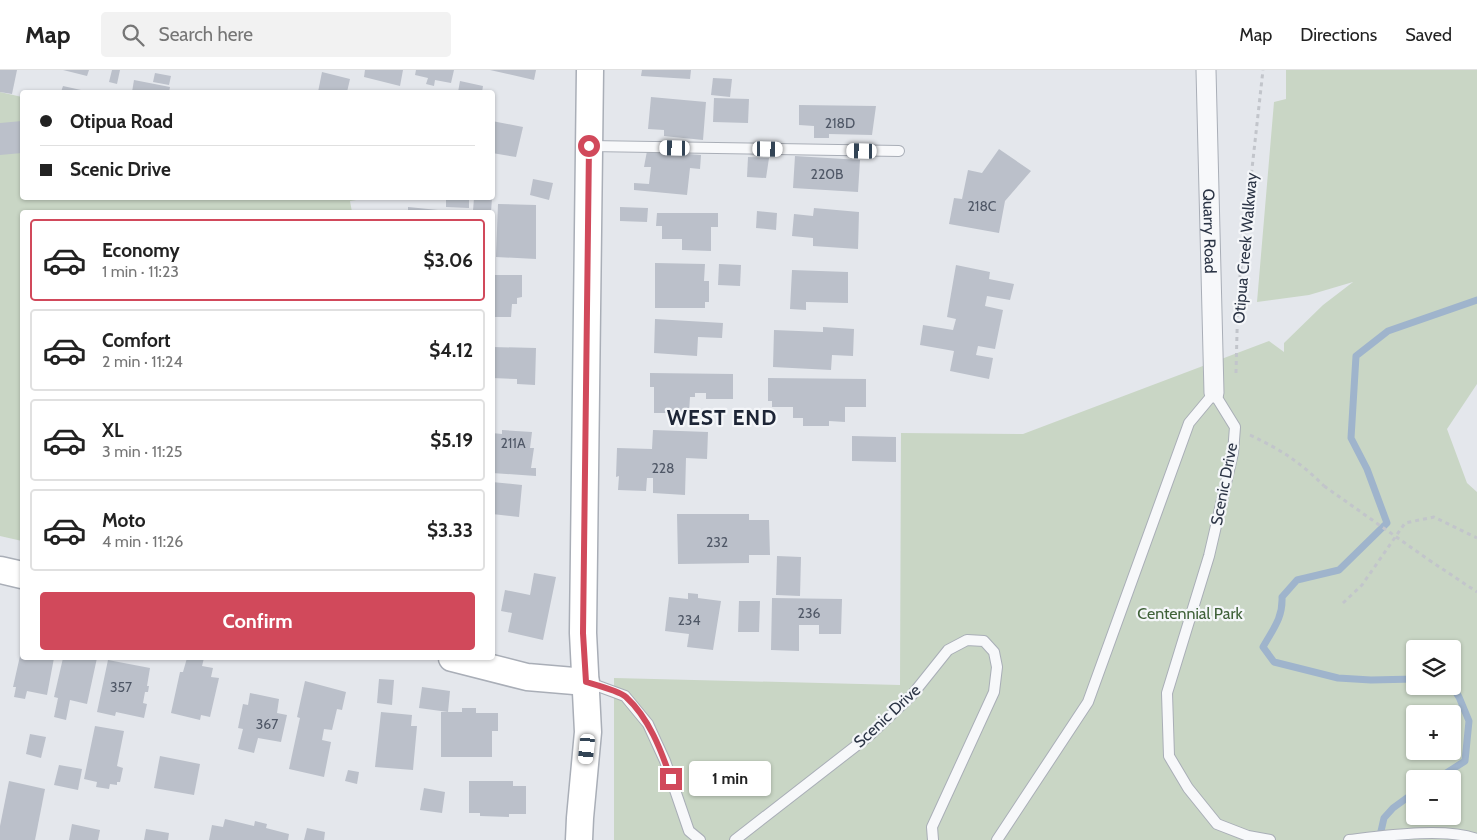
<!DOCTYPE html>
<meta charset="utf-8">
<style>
:root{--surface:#fff;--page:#f2f2f2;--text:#222;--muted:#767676;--line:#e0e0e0;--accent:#d1495b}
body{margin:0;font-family:Cabin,sans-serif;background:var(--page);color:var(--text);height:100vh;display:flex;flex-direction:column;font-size:19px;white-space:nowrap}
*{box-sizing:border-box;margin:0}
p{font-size:16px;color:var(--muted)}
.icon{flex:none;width:28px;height:28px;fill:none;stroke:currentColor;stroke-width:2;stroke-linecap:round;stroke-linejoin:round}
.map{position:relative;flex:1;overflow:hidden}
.side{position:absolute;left:20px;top:140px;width:475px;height:450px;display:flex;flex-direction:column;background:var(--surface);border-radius:5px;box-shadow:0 1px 4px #0004}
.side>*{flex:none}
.top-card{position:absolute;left:20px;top:20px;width:475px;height:110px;border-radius:5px;box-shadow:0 1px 4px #0004;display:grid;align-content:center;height:110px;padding:0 20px;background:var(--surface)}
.controls{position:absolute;left:1406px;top:570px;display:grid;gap:10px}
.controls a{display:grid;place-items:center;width:55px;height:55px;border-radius:5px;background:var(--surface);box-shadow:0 1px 4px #0004;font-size:25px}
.end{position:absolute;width:22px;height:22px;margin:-11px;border:6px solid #d1495b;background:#fff;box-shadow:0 0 0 2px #fff}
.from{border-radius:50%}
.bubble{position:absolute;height:35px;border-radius:5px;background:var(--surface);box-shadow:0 1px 4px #0004;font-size:16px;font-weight:800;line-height:35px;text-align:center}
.car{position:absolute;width:15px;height:30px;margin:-15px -8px;border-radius:6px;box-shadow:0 0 4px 1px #0007;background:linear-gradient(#fff 24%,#345 0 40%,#fff 0 76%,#345 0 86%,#fff 0)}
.top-card b{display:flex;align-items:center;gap:18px;height:48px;font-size:19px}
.top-card b+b{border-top:1px solid var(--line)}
.top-card i{width:12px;height:12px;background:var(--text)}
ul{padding:9px 0 0;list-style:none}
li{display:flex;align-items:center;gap:15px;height:82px;margin:0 10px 8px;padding:0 10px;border:2px solid var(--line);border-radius:5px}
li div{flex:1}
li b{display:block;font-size:19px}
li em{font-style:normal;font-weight:800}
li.active{border-color:var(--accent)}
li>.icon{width:45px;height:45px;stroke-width:1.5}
.primary-button{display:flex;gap:10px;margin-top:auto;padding:10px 20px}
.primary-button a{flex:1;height:58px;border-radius:5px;background:var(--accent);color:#fff;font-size:20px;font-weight:800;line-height:58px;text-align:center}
header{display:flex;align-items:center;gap:30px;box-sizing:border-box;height:70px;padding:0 25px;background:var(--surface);border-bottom:1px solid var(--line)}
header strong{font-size:24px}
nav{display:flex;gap:28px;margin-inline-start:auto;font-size:18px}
.search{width:350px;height:45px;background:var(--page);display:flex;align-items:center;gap:12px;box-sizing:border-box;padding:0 18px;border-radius:5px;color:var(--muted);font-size:19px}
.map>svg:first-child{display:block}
.green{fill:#c9d6c5;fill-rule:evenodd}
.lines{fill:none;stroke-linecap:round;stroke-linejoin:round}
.stream{stroke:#9fb4cc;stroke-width:7}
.building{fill:#bbc0ca}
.lane-casing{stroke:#a9aeb7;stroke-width:12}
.street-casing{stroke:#a9aeb7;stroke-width:21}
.secondary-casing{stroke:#a9aeb7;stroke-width:29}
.path{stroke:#c2c5cb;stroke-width:3;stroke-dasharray:4 4;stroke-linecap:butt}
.lane{stroke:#f7f8fa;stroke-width:10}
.street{stroke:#f7f8fa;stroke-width:19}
.secondary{stroke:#fff;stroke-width:26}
.path-bridge{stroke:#c2c5cb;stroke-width:3;stroke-dasharray:4 4;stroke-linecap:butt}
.route{stroke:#d1495b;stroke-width:6}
.labels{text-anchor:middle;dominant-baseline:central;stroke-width:4.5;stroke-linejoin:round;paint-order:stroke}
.number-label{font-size:14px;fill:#4f5766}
.street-label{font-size:16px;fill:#2b3445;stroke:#f4f6f9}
.park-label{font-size:16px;fill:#3f6138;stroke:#f4f6f9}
.district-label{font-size:21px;font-weight:bold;letter-spacing:1px;fill:#1d2536;stroke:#f4f6f9}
</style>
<header>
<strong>Map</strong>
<div class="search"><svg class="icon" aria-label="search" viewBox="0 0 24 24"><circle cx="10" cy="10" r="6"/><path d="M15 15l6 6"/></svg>Search here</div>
<nav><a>Map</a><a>Directions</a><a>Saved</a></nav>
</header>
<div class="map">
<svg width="1477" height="770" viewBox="0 0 1477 770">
<rect width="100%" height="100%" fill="#e4e7ec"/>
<g class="green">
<path d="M1286 0H1477V314L1447 359 1467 413 1477 422V770H614V608L900 615 901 363 1023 364 1269 271 1284 282V273L1323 235 1353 212 1309 225 1257 232 1274 32 1286 29ZM1415 579H1452V616H1415ZM1415 644H1452V681H1415ZM1415 709H1452V746H1415Z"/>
<path d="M0 22 22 27V128H369L350 131 352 142H22V471L0 466Z"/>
</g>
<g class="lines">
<g class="stream">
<path d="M1415 609 1371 610 1338 608 1274 592 1263 577C1273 559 1283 548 1282 527L1297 510 1339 500 1387 453 1367 399 1351 368 1356 286 1388 261 1477 230"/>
<path d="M1437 709 1465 691 1469 651 1459 627 1452 616"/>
<path d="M1379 770 1384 748 1393 738 1415 722"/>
</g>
</g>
<g class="building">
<path d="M0 0H17L12 24 0 22Z"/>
<path d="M63 0H89L87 6Z"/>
<path d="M112 0H120L117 14 109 12Z"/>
<path d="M365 0H403L400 16 364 7Z"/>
<path d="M416 0H454L451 13 435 10 434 16 426 14 428 8 415 5Z"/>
<path d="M490 0H536L534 10Z"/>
<path d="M642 0H691L690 9 641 6Z"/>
<path d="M322 2 350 9 347 22H318Z"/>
<path d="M155 3 171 6 169 15 153 12Z"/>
<path d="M713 8 732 9 730 27 711 25Z"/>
<path d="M134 10 170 17 169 22H132Z"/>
<path d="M460 11 483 16 482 22H458Z"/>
<path d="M63 16 90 22H61Z"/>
<path d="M651 27 706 32 703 70 664 66V60L648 59Z"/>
<path d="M714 28 749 29 748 53 713 52Z"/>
<path d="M799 35 876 36 872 65 829 64V68H814V56L799 55Z"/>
<path d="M22 51V83L0 85V53Z"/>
<path d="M492 51 523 57 516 87 492 83Z"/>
<path d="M999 79 1031 101 1005 131 999 163 949 154 954 128 962 129 968 100 982 103Z"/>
<path d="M647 81 701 85 700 99 690 98 687 125 634 120V113L649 114 651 97H644Z"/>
<path d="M795 86 860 90 858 122 793 118Z"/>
<path d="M748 87 769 88 766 108 747 107Z"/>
<path d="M533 109 553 113 549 130 530 125Z"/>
<path d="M446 128H469V138L446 137Z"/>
<path d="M474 128H492L491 142 473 141Z"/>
<path d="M498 134 536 135V189L496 187Z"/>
<path d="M408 137 438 140 437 142H408Z"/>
<path d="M620 137 648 138 647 152 620 151Z"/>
<path d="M814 138 859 142 858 179 813 176V168L792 166 794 144 813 146Z"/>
<path d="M757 141 777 143 776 160 756 158Z"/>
<path d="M657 143H718V157H711V181L682 180V169H662V156H656Z"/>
<path d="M655 193 705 194 704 211H709V232H705V238H655Z"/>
<path d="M719 194 741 195 740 216 718 215Z"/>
<path d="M956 195 990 202 989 209 1014 214 1010 230 987 226 985 236 1003 240 995 279 978 276 976 285 993 288 989 309 950 301 954 281 920 275 923 255 953 260 956 249 947 247Z"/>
<path d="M792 200 848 202V233L806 232V240L790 239Z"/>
<path d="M492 205H522V227L517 228V234H512L511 247H492Z"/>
<path d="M655 249 723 253 722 268 698 267 697 286 654 283Z"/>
<path d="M823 257 854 259 853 286 832 285 831 300 773 297 774 260 823 262Z"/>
<path d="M492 277 536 278 535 315 517 314V309L492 308Z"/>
<path d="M650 303 733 304V329H706V323H695V327H690L689 343H654V317H650Z"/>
<path d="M768 308 866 309V337H845V352L829 351V356H803V348H793V337H772V331H768Z"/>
<path d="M502 360 532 362 530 378H534L531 398H536V406L492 403V363L502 364Z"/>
<path d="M653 360 708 362 707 389 686 388 685 425 653 423V408H647L646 421 618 420 619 406 616 407 617 378 652 379Z"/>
<path d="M852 366 896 367V392L852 391Z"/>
<path d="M492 412 522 415 519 447 492 444Z"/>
<path d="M677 444H749V450H769L770 485H749V493L678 494Z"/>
<path d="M777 486 801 487 800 526 776 525Z"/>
<path d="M534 503 556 507 543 570 508 562 512 543 501 541 505 520 530 525Z"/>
<path d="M688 523 698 524V528L721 531 713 580 687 577 689 564 665 561 669 527 688 529Z"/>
<path d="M772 528 842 529 841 564H819V555H799V581L771 580Z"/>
<path d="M739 531H760L759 562H738Z"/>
<path d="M22 577V588H54L47 625 27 621 25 629 14 627 16 617H13Z"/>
<path d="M63 588H97L87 634 70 630 66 650 54 647 58 628 54 627Z"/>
<path d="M187 588H204L202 596 213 598 211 607 219 608 210 647 201 645 200 650 171 643 180 602H183Z"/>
<path d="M108 590 150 598 147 616H149L148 622H145L143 633 147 634 144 648 116 642 115 646 97 642Z"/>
<path d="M379 609 394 610 392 635 377 633Z"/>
<path d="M305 611 346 622 342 640 337 639 332 660 324 659 322 670 331 672 324 707 289 699 300 648 297 647Z"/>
<path d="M422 617 450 621 448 642H462V638H476V643H498V661H492V687H441V642H448L419 638Z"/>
<path d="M250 623 279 629 277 643 287 645 281 672 258 668 254 683 238 679 243 659 238 658 243 634 248 635Z"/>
<path d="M381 642 412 645 411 656H417L413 700 375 697Z"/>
<path d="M95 656 124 661 117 696 123 698 120 712H117V715L110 714 109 719 96 717 97 712 84 709Z"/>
<path d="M30 664 46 667 41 688 26 684Z"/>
<path d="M160 686 200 694 194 725 154 718Z"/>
<path d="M59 695 82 699 78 720 54 715Z"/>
<path d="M348 700 359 702 357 714 345 711Z"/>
<path d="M9 711 45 719 35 770H0V756Z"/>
<path d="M469 711H513V716H526V744H509V747L480 746V743H469Z"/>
<path d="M424 718 445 722 442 743 420 740Z"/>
<path d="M225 749 254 756 255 751 267 754 266 758 289 764 288 770H209L212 755 223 757Z"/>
<path d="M72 754 100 760 98 770H69Z"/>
<path d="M307 758 325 762 324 770H304Z"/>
<path d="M146 759 169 763 168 770H144Z"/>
</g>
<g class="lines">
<g class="lane-casing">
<g id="lane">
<path d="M590 76 899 81"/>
<path d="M587 612 625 626 648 654 665 691 689 761 700 770"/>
<path d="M735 770 870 665 912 625 948 580 967 570 984 571 994 582 997 597 994 622 932 757 933 770"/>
<path d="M997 770 1088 632 1189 353 1214 323 1235 357 1233 383 1209 486 1167 623 1169 686 1188 718 1217 754 1248 766 1270 770"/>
<path d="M1349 770C1383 766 1445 757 1477 769"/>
</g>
</g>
<g class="street-casing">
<g id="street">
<path id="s1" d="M1206 0 1214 323"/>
</g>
</g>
<g class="secondary-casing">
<g id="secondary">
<path d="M0 500 22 505"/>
<path d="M452 588 527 607 586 612"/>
<path d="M579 770 580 748 588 662 583 563 590 0"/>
</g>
</g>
<g class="path">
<path d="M1236 303 1238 224 1263 0"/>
<path d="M1250 365C1281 380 1299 391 1324 416"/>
<path d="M1429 490 1477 522"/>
<path d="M1343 533 1362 515 1405 453 1434 447 1477 468"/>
</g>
<use href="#lane" class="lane"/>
<use href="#street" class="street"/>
<use href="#secondary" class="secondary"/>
<path class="path-bridge" d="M1324 416 1429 490"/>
</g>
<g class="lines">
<path class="route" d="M589 76 583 563 586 612C596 615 619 621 626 627 649 648 661 680 671 709"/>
</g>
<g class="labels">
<g class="number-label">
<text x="840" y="53">218D</text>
<text x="827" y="104">220B</text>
<text x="982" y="136">218C</text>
<text x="513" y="373">211A</text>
<text x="663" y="398">228</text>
<text x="717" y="472">232</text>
<text x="809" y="543">236</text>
<text x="689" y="550">234</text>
<text x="121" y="617">357</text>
<text x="267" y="654">367</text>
</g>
<g class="street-label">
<text stroke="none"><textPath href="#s1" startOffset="161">Quarry Road</textPath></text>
<text transform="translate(1245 178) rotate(-85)">Otipua Creek Walkway</text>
<text transform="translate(1224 414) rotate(-79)">Scenic Drive</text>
<text transform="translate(887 646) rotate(-43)">Scenic Drive</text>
</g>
<g class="park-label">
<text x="1190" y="543">Centennial Park</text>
</g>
<g class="district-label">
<text x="722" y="347">WEST END</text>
</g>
</g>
</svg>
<div class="controls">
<a><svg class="icon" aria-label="layers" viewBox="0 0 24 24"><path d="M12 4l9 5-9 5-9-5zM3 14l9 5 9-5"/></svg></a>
<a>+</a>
<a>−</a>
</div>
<i class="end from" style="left:589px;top:76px"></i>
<i class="end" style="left:671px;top:709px"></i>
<div class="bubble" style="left:689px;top:691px;width:82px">1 min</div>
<i class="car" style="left:675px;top:78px;rotate:271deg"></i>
<i class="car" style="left:768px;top:79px;rotate:91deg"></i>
<i class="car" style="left:862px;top:81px;rotate:271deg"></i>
<i class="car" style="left:587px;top:679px;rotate:186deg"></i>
<div class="top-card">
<b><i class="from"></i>Otipua Road</b>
<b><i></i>Scenic Drive</b>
</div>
<section class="side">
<ul>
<li class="active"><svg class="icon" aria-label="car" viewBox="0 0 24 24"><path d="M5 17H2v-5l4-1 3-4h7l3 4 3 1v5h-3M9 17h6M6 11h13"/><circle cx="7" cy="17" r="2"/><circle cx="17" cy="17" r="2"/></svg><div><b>Economy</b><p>1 min · 11:23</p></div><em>$3.06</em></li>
<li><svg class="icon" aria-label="car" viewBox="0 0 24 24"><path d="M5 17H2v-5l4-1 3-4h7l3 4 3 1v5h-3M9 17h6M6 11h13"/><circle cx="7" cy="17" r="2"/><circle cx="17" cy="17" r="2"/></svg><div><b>Comfort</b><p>2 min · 11:24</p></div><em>$4.12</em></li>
<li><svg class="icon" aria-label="car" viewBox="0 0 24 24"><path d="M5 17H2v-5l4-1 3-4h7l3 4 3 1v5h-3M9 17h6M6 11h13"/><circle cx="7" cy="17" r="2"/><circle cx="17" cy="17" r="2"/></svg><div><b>XL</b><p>3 min · 11:25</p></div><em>$5.19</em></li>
<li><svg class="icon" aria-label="car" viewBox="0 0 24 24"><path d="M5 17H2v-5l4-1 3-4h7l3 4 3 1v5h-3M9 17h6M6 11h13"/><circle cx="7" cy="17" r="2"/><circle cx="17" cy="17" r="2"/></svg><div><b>Moto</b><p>4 min · 11:26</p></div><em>$3.33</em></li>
</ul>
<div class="primary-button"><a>Confirm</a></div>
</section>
</div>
